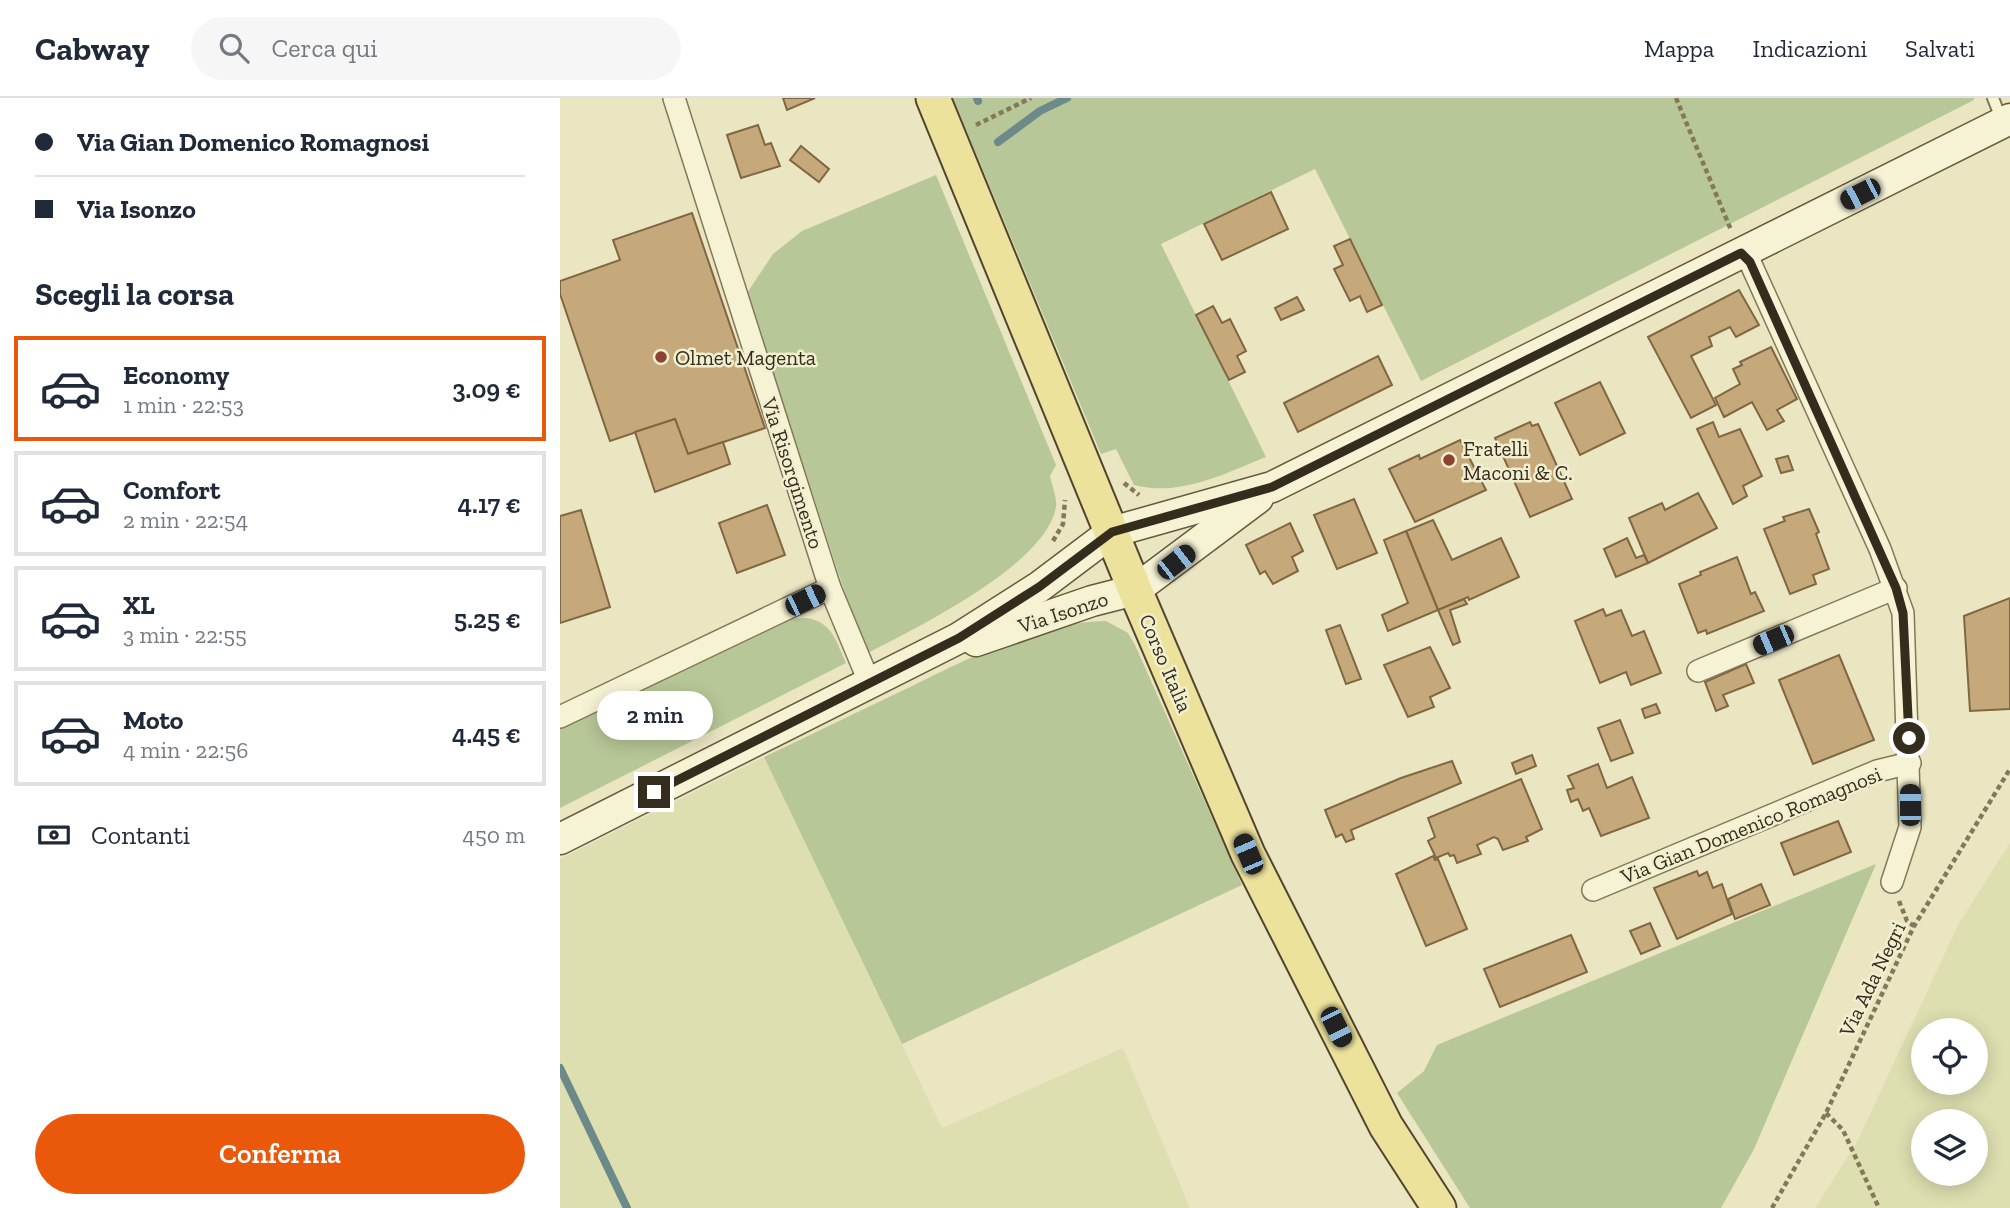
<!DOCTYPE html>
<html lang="it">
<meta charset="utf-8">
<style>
:root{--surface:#fff;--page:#f6f6f7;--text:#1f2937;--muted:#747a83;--line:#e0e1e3;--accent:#ea580c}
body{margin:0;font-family:"Zilla Slab",serif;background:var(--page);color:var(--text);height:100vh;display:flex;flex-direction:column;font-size:26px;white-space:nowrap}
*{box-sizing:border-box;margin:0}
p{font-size:23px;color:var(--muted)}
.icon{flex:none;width:38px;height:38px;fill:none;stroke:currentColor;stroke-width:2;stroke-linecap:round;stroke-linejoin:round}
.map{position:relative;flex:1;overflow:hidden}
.side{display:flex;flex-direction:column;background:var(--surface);width:560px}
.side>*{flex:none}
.banner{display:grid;align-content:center;height:154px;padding:0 35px;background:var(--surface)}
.controls{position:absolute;left:1351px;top:920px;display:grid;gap:14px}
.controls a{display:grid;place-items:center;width:77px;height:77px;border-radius:50%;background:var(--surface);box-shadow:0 4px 18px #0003;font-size:35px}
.end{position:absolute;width:32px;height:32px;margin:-16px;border:9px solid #342d1e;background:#fff;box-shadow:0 0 0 4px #fff}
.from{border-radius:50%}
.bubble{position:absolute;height:49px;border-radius:24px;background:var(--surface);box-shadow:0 4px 18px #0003;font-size:23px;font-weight:600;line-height:49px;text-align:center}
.car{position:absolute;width:21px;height:42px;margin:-21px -10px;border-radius:9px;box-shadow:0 0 5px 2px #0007;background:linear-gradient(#222 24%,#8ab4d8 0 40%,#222 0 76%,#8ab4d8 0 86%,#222 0)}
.banner b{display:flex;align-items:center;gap:24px;height:66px;font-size:26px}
.banner b+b{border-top:2px solid var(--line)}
.banner i{width:18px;height:18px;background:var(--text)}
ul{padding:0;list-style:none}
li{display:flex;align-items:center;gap:21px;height:105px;margin:0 14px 10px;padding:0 21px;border:4px solid var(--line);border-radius:0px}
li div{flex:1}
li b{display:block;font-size:26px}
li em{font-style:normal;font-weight:600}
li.on{border-color:var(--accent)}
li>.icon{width:63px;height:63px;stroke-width:1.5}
h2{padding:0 35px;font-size:32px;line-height:84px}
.pay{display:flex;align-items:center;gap:18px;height:77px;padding:0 35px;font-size:26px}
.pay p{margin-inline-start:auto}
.button{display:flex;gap:14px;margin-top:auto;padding:14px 35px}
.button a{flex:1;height:80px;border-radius:42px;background:var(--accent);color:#fff;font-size:28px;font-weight:600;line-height:80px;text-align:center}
header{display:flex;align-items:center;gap:42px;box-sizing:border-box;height:98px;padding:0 35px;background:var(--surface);border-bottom:2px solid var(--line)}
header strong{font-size:33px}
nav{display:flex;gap:38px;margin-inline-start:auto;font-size:24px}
.search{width:490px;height:63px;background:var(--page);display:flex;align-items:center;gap:18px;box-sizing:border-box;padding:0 24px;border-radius:38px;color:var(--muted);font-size:26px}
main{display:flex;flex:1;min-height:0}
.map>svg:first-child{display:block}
.farmland{fill:#dedfb0;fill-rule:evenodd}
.green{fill:#b8c797}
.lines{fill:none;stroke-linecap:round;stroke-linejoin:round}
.stream{stroke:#6c8a89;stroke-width:8}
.building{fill:#c6a97a;stroke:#806742;stroke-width:2}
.lane-casing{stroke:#83785a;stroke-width:14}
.street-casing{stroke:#83785a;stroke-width:24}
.secondary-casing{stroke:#65593e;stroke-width:33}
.primary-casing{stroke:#51452f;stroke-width:37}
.path{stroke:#83785a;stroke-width:4.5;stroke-dasharray:5 3.5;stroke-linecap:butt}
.lane{stroke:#f6f2d4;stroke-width:10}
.street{stroke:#f6f2d4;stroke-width:21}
.secondary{stroke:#f6f2d4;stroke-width:30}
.primary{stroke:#ece29c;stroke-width:33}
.route{stroke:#342d1e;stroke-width:9}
.poi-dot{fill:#8d412f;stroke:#f2efd1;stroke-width:2.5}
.labels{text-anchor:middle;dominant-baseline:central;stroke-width:5;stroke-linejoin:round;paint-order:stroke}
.poi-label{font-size:21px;fill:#342d1e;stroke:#f2efd1;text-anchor:start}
.street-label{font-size:21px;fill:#342d1e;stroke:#f2efd1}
</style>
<header>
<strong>Cabway</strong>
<div class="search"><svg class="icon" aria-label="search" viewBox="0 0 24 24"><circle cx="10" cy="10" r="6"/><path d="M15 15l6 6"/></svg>Cerca qui</div>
<nav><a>Mappa</a><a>Indicazioni</a><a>Salvati</a></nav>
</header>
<main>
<section class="side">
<div class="banner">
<b><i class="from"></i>Via Gian Domenico Romagnosi</b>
<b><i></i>Via Isonzo</b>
</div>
<h2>Scegli la corsa</h2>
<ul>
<li class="on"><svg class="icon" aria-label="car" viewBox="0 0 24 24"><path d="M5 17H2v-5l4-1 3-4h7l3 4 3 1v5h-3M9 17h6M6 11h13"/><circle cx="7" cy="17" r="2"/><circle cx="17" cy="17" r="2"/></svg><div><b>Economy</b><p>1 min · 22:53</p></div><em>3.09 €</em></li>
<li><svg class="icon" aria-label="car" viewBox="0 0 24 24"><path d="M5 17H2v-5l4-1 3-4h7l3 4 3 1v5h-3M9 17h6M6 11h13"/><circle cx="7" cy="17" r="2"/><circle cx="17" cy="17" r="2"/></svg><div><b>Comfort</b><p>2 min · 22:54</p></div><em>4.17 €</em></li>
<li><svg class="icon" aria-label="car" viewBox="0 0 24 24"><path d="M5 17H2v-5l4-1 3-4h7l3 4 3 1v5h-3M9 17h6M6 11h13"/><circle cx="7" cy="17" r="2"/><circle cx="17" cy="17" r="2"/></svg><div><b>XL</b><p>3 min · 22:55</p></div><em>5.25 €</em></li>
<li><svg class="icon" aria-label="car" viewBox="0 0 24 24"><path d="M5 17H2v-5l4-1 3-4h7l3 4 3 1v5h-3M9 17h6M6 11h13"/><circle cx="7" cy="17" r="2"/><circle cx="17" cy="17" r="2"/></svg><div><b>Moto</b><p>4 min · 22:56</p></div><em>4.45 €</em></li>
</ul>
<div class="pay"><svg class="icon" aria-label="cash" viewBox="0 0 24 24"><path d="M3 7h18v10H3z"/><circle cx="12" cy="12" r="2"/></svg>Contanti<p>450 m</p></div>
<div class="button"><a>Conferma</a></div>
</section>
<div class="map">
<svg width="1450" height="1110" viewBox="0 0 1450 1110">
<rect width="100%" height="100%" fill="#eae6c2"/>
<g class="farmland">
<path d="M204 659 382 1030 563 950 630 1110H0V761Z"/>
<path d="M1450 745V1110H1255L1296 1046 1399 825ZM1363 933H1416V985H1363ZM1363 1024H1416V1076H1363Z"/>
</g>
<g class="green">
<path d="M393 0H1414V2L861 283 755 71 601 146 706 359C663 376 621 399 574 387L556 351 541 356Z"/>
<path d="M376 77 496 367 490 378C492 387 497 400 496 409 486 467 357 529 308 555L287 501 187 195 213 156 242 133Z"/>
<path d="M247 520C273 525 276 543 286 565L0 710V631L229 521Z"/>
<path d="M546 523 568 535 575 547 682 787 342 946 204 659C253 636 301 612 350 589 412 559 476 524 546 523Z"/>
<path d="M1316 766 1194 1051 1161 1110H910L837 995 864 973 877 947Z"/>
</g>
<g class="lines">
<g class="stream">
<path d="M417 0 418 3"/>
<path d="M438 44 480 13 507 0"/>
<path d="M0 970 67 1110"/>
</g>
</g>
<g class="building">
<path d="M223 0H255L227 12Z"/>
<path d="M198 27 205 47 211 45 220 68 181 80 167 37Z"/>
<path d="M241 48 269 71 259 84 230 62Z"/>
<path d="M711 94 728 131 662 162 644 126Z"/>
<path d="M132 115 205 330 128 356 115 321 50 343 0 196V183L60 162 53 142Z"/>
<path d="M790 141 822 207 807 214 800 198 790 203 774 171 783 167 774 148Z"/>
<path d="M1179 192 1199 227 1176 239 1170 229 1149 239 1152 248 1131 258 1156 307 1131 320 1088 239Z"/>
<path d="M737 199 744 212 721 222 715 210Z"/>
<path d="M653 208 662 225 670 221 686 253 677 258 685 274 669 282 636 217Z"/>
<path d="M1211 249 1237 301 1217 312 1224 323 1207 332 1192 304 1164 319 1155 300 1180 286 1173 271 1182 267 1180 264Z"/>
<path d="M818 258 832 287 738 334 724 305Z"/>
<path d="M1040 284 1065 335 1020 357 995 305Z"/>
<path d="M115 321 128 356 163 344 170 366 95 394 75 334Z"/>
<path d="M970 324 972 328 978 326 1012 401 970 419 935 340Z"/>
<path d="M1153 324 1159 339 1180 331 1202 378 1183 388 1187 398 1173 406 1137 331Z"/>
<path d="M900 342 926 392 855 424 829 371 859 357 860 361Z"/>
<path d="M1228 358 1233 372 1221 375 1216 361Z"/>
<path d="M1138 395 1157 430 1088 465 1069 420 1102 405 1105 412Z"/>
<path d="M794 401 817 455 777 471 754 417Z"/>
<path d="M207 407 225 457 177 475 159 425Z"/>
<path d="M1249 411 1259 434 1256 436 1269 471 1253 477 1256 486 1230 496 1204 431 1225 423 1223 419Z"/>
<path d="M21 412 50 509 0 525V418Z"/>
<path d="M873 422 892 462 941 440 959 479 909 502 908 499 878 512 846 433Z"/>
<path d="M730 425 743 453 732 459 738 473 713 486 705 473 700 476 686 447Z"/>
<path d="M846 433 878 512 828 533 822 517 848 505 824 442Z"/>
<path d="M1067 440 1076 460 1084 457 1088 465 1056 479 1044 451Z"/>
<path d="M1177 459 1191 496 1195 494 1204 513 1147 536 1146 532 1138 535 1119 486 1141 477 1140 474Z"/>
<path d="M1450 500V611L1410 613 1404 518Z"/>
<path d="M904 501 907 506 890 512 900 544 893 547 878 512Z"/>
<path d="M1043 511 1046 518 1061 512 1072 538 1084 533 1101 575 1071 587 1066 574 1040 585 1015 523Z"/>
<path d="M780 527 801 581 786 586 766 532Z"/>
<path d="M870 549 890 590 870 599 874 609 848 619 824 567Z"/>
<path d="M1279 557 1314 642 1253 666 1219 582Z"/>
<path d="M1186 566 1194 585 1163 597 1168 608 1156 613 1145 584Z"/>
<path d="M1096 606 1100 615 1085 620 1082 611Z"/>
<path d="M1060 622 1073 655 1051 663 1038 630Z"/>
<path d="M972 657 976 668 956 676 952 665Z"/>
<path d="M892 663 901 685 791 732 794 741 786 744 782 736 776 739 765 712 841 680Z"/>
<path d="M1038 666 1047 690 1072 679 1089 720 1041 738 1029 710 1023 713 1018 701 1011 704 1007 692 1014 690 1008 678Z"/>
<path d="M961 681 982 731 966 739 968 743 943 752 938 741 934 739 917 747 921 756 897 765 894 757 890 758 888 755 876 760 868 743 875 739 868 720Z"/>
<path d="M1278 723 1291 754 1234 777 1221 745Z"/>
<path d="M873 758 875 762 878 761 907 831 866 848 836 776Z"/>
<path d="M1137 773 1139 778 1147 774 1153 790 1162 786 1172 816 1117 841 1094 790Z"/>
<path d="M1201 786 1210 807 1175 821 1168 801Z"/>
<path d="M1090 825 1100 848 1081 856 1070 833Z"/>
<path d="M1011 837 1027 874 940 909 924 871Z"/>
</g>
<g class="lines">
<g class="lane-casing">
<path id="lane" d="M1433 0 1442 23"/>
</g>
<g class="street-casing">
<g id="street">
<path d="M114 0 270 490 310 586"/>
<path d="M1181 155 1190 164 1320 451 1343 515 1350 729 1332 784"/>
<path d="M1138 573 1336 490"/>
<path d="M0 619 270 490"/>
<path d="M1033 792 1317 673 1350 665"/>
</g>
</g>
<g class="secondary-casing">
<g id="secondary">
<path d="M416 543 532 503 575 492 698 400"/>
<path d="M0 741 399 540 479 489 552 434 712 389 1450 21"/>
</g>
</g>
<g class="primary-casing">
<path id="primary" d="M373 0 575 492 688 756 826 1028 879 1110"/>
</g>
<g class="path">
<path d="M1116 0 1171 132"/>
<path d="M416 27 471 0"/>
<path d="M564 385 579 397"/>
<path d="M493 443 503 426 505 402"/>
<path d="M1339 803 1347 823 1354 828"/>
<path d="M1266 1015 1283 1032 1319 1110"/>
<path d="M1212 1110 1266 1015 1354 828 1450 671"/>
</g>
<use href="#lane" class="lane"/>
<use href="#street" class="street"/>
<use href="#secondary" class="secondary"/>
<use href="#primary" class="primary"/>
</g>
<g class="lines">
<path class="route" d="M94 694 399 540 479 489 552 434 712 389 1181 155 1190 164 1336 490 1343 515 1349 640"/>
</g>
<g class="poi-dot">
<circle cx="101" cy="259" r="7"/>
<circle cx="889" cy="362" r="7"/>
</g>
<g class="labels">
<g class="poi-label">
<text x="115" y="259">Olmet Magenta</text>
<text x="903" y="350">Fratelli<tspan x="903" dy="24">Maconi &amp; C.</tspan></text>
</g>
<g class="street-label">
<text transform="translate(233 375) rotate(72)">Via Risorgimento</text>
<text transform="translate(503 514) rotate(-18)">Via Isonzo</text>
<text transform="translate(606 565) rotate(67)">Corso Italia</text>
<text transform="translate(1191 727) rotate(-22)">Via Gian Domenico Romagnosi</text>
<text transform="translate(1312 881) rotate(-64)">Via Ada Negri</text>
</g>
</g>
</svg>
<div class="controls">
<a><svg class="icon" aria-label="locate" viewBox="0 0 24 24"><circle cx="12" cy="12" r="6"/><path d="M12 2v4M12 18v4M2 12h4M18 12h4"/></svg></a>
<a><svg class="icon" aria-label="layers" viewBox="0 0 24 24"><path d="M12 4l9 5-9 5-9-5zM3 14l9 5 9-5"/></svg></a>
</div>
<i class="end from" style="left:1349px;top:640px"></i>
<i class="end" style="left:94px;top:694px"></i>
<div class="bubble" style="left:37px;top:593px;width:116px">2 min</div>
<i class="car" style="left:1300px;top:96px;rotate:243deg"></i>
<i class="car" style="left:616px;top:464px;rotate:52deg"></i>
<i class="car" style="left:245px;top:502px;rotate:64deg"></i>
<i class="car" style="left:1213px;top:542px;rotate:247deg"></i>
<i class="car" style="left:1350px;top:707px;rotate:0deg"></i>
<i class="car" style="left:688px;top:756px;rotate:337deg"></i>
<i class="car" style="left:776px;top:929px;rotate:153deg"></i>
</div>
</main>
